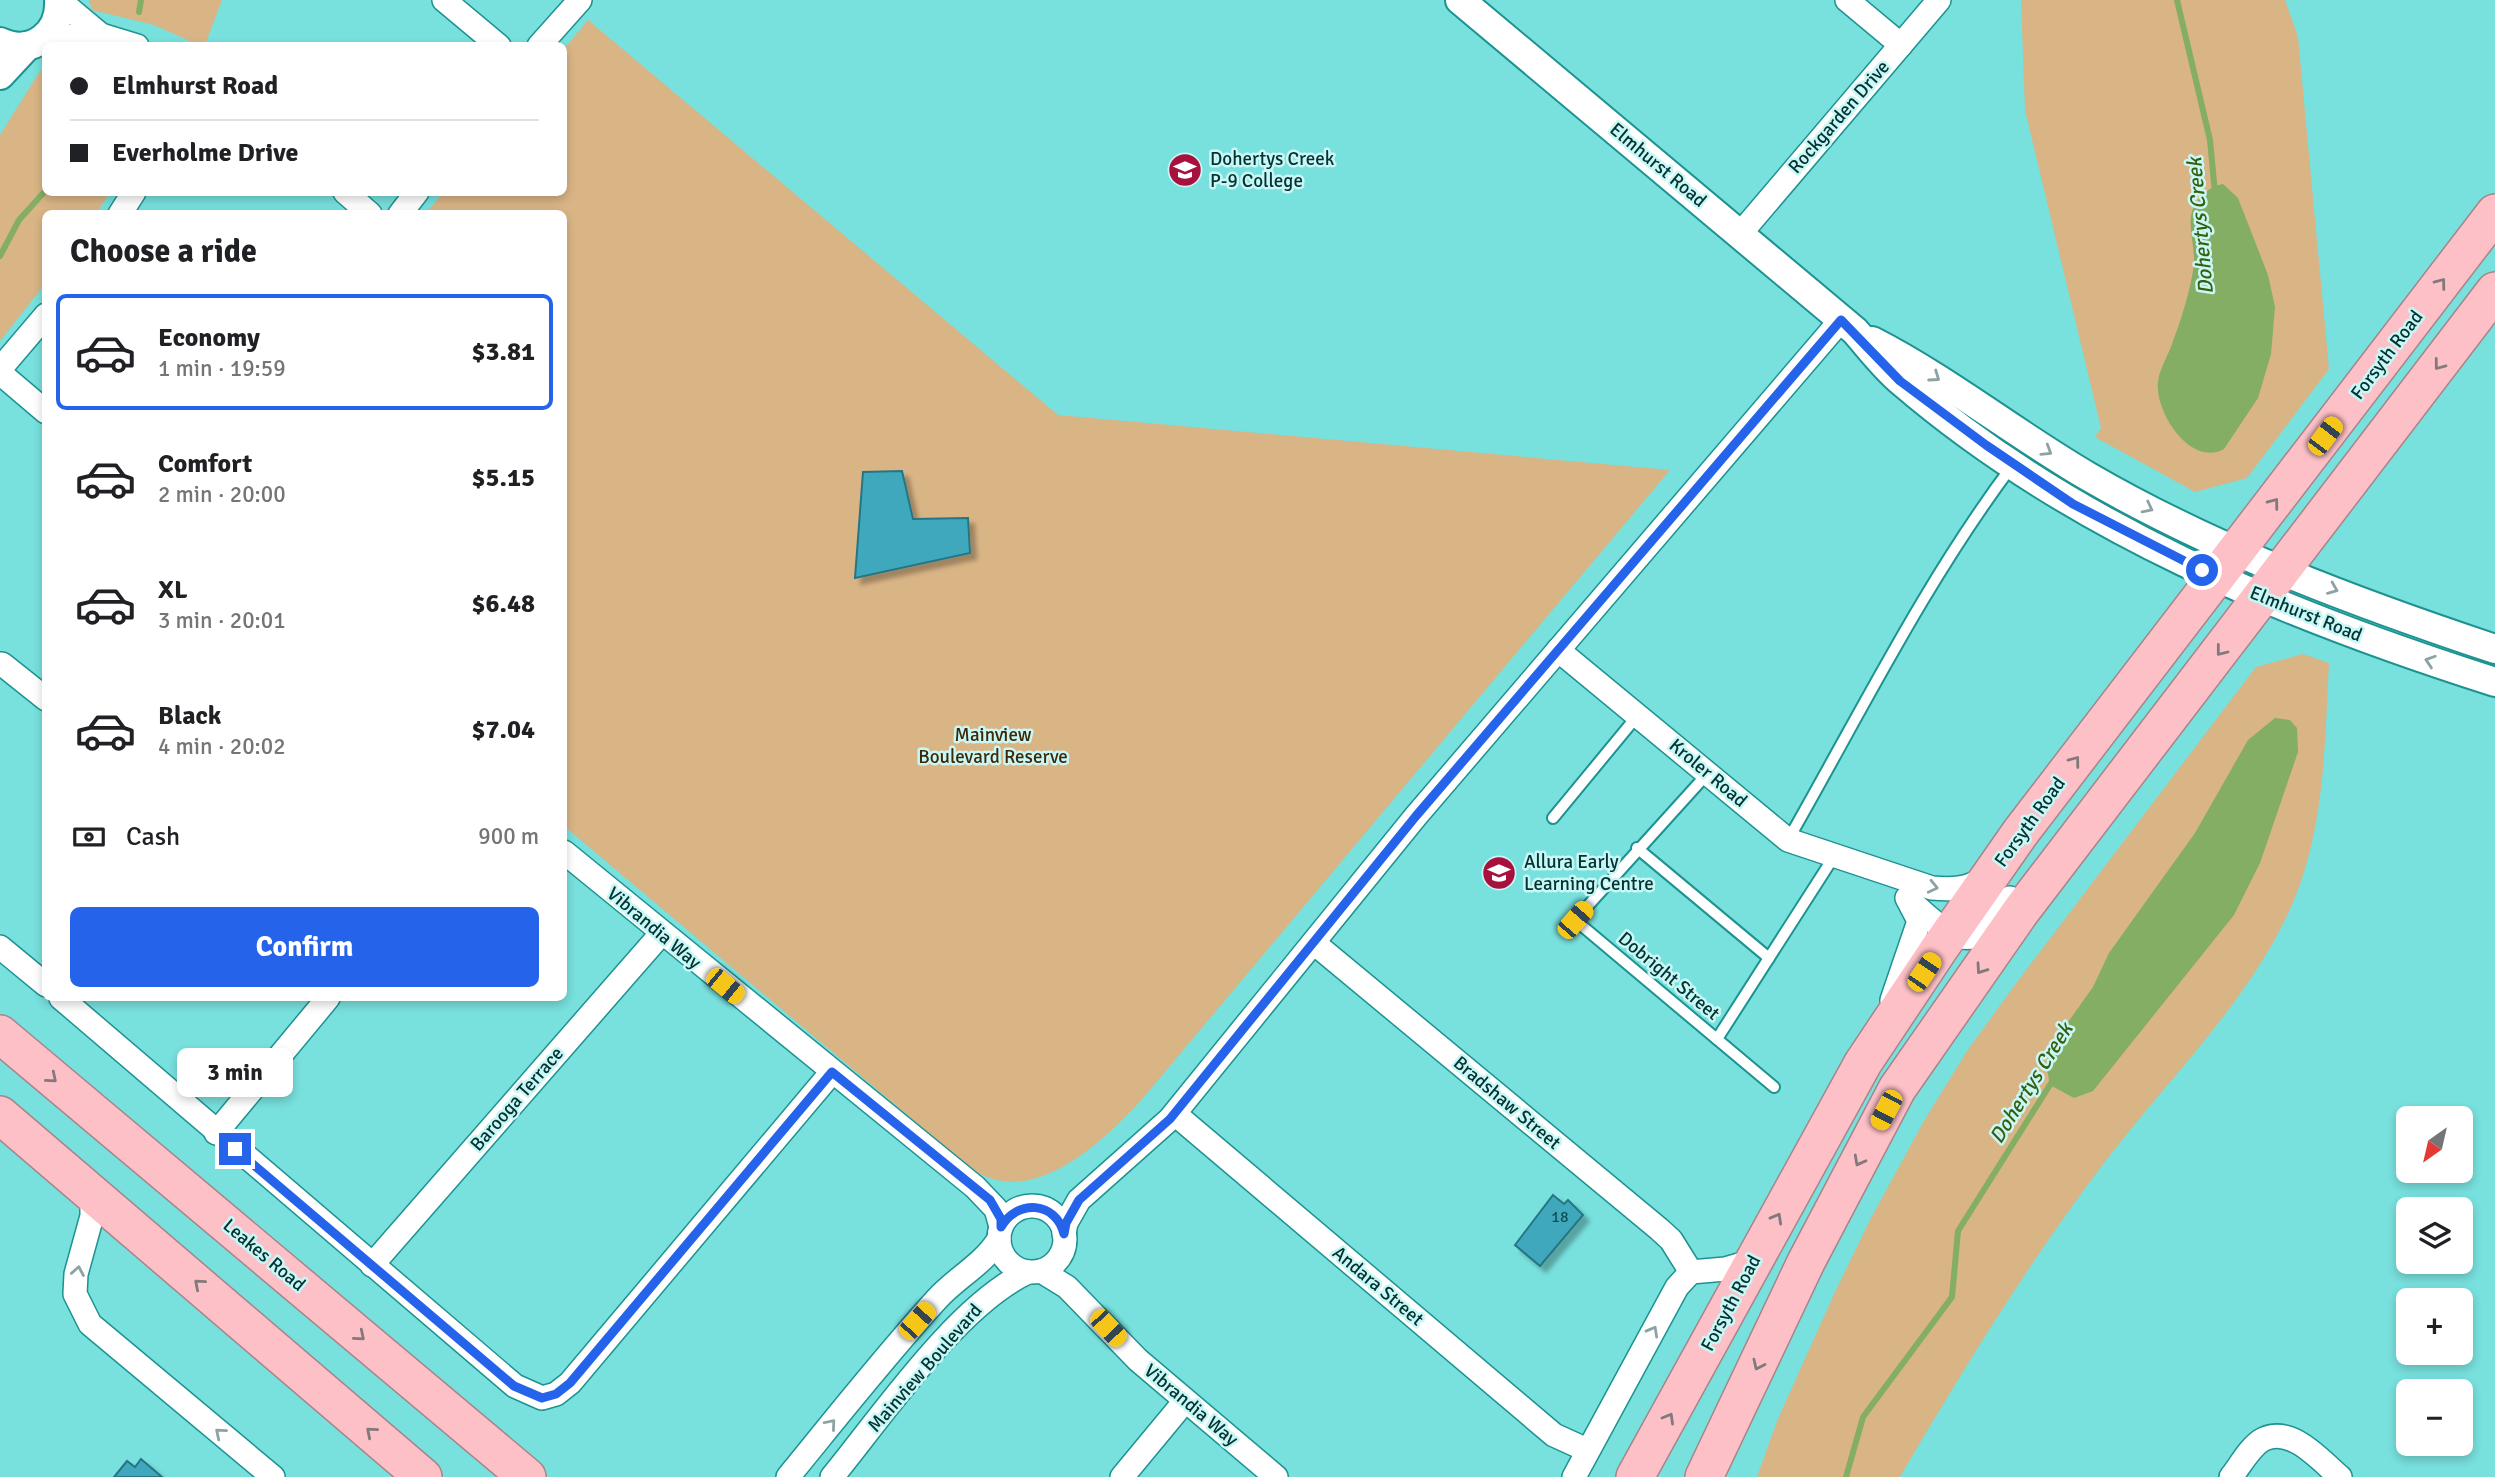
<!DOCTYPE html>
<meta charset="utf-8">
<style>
:root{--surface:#fff;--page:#f6f6f6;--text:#202124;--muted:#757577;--line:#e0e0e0;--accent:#2563eb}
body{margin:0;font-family:Signika,sans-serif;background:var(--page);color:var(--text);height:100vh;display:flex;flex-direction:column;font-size:26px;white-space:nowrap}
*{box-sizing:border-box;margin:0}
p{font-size:23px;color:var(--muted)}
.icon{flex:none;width:38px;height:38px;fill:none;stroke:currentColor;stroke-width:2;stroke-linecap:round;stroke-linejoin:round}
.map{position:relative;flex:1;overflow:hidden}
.panel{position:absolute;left:42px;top:210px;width:525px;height:791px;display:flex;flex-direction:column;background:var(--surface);border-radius:10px;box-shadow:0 4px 10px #0003}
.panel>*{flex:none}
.guide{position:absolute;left:42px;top:42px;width:525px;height:154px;border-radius:10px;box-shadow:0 4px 10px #0003;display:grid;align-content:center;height:154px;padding:0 28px;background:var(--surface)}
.needle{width:46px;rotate:214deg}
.tools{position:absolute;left:2396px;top:1106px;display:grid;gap:14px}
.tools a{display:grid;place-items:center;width:77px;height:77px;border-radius:10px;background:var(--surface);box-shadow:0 4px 10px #0003;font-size:35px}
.end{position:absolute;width:32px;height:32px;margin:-16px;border:9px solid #2563eb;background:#fff;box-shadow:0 0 0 4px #fff}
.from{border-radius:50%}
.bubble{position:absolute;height:49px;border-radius:10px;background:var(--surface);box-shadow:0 4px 10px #0003;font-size:23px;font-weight:700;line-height:49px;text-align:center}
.car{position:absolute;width:21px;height:42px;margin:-21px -10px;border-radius:9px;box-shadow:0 0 5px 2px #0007;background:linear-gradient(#f5c518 24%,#345 0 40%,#f5c518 0 76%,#345 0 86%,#f5c518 0)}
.guide b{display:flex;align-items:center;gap:24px;height:66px;font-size:26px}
.guide b+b{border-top:2px solid var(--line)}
.guide i{width:18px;height:18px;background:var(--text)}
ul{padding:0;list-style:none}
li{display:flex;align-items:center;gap:21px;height:116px;margin:0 14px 10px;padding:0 14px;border:4px solid transparent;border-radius:10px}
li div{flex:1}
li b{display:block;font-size:26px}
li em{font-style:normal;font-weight:700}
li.on{border-color:var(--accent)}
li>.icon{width:63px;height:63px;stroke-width:1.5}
h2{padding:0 28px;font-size:32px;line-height:84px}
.pay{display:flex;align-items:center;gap:18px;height:77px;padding:0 28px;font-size:26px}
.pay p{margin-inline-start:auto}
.primary-button{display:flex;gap:14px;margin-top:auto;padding:14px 28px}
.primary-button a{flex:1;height:80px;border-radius:10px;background:var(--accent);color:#fff;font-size:28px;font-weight:700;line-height:80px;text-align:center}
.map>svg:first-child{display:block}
.green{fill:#d9b485}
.water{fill:#83ae63}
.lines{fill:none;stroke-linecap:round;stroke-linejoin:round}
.stream{stroke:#83ae63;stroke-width:6}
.building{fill:#41a8bc;stroke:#267584;stroke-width:2;filter:url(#shadow)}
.service-casing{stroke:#1d9391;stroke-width:14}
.minor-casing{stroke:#1d9391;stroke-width:26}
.tertiary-casing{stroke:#1d9391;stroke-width:32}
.trunk-casing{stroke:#a6858a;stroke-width:40}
.service{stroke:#fff;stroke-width:10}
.minor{stroke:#fff;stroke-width:23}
.tertiary{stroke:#fff;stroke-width:28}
.trunk{stroke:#fec0c7;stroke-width:37}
.oneway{stroke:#807a7d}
.oneway2{stroke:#8da3a3}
.route{stroke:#2563eb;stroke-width:9}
.labels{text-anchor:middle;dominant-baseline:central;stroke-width:5;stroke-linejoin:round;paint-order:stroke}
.number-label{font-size:16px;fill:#125055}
.street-label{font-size:19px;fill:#023333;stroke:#c8f7f5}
.poi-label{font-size:19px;fill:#023333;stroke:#c8f7f5;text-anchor:start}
.park-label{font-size:19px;fill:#3d2705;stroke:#c8f7f5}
.water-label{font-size:21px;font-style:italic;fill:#375e0d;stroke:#c8f7f5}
</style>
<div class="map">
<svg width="2495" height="1477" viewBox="0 0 2495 1477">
<defs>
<filter id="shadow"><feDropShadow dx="6" dy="6" stdDeviation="2" flood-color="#0004"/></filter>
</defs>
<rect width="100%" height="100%" fill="#78e0dd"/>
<g class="green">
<path d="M89 0H222L205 45 201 46 154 25 92 10Z"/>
<path d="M2021 0H2285L2298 37 2329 369 2247 478 2195 492 2095 437 2101 428 2025 110Z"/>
<path d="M588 20 1058 415 1670 470 1143 1098C1102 1143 1031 1212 969 1167L564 826V214H425L443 193 564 192V49Z"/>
<path d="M45 68 46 192 110 193 96 213 46 214 45 284 0 341V135L40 71Z"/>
<path d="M2303 654 2329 663C2325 739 2325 815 2299 887 2261 991 2167 1079 2101 1167 2027 1265 1962 1371 1900 1477H1757L1777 1421 1835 1292 1871 1218 1924 1121 1967 1051 2017 982 2256 667Z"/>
</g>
<g class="water">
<path d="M2223 184 2238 198 2268 275 2275 307 2271 354 2258 398 2224 449C2190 468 2154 411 2158 381 2160 368 2169 354 2173 341 2182 318 2191 288 2194 264 2195 248 2189 231 2191 216 2194 200 2209 186 2223 184Z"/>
<path d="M2275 718 2290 720 2297 728 2298 752 2260 863 2234 915 2093 1091 2074 1098 2050 1085 2046 1064 2056 1039 2093 987 2109 953 2195 833 2248 740Z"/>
</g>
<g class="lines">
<g class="stream">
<path d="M2177 0 2210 140 2215 193"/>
<path d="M139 12 141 0"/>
<path d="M0 256 19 220 46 190"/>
<path d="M1846 1477 1863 1417 1952 1297 1958 1231 2053 1080"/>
</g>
</g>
<g class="building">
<path d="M902 471 913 519 968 518 970 553 855 578 863 472Z"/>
<path d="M1553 1195 1564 1204 1568 1200 1583 1215 1540 1266 1515 1245Z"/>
<path d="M141 1459 162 1477H114L127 1461 135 1467Z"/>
</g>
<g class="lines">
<g class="service-casing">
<g id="service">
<path d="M1708 773 1575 920 1774 1087"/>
<path d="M1553 818 1638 715"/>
<path d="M1788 840C1860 714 1925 582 2012 466"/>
<path d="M1637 848 1769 958"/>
<path d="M1717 1039 1835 855"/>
</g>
</g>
<g class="minor-casing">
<g id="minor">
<path d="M59 0 101 35"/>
<path d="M444 0 499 46"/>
<path d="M1847 0 1901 45"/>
<path d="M46 37 101 35 137 46"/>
<path d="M539 46 580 0"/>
<path d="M345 192 370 214"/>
<path d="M120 214 134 192"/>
<path d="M400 214 417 192"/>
<path d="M1740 234 1939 0"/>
<path d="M0 369 46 315"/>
<path d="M0 373 46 412"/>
<path d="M1558 650 1788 840 1932 888C1953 890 1967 889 1985 878"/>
<path d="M2 664 46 699"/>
<path d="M564 852 975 1187 996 1209 1001 1227"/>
<path d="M1908 899C1924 912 1954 947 1977 935 1991 929 2001 910 2010 898"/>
<path d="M1314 943 1659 1229 1671 1240 1691 1272"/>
<path d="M0 947 46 985"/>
<path d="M61 998 515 1386 542 1398 556 1394 570 1383 832 1072"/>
<path d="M1892 1000 1919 921 1907 898"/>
<path d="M1175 1114 1554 1435 1587 1450"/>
<path d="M216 1133 328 998"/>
<path d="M92 1192V1216L76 1274 75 1294 90 1324 273 1477"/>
<circle cx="1032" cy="1239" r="33"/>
<path d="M1064 1234 1066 1223 1079 1200 1170 1119 1416 816 1841 320"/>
<path d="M372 1265 661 934"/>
<path d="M1041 1271 1067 1287 1138 1360 1276 1477"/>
<path d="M788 1477C837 1417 885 1356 937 1299 957 1277 984 1264 999 1239"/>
<path d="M832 1477C882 1416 958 1304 1028 1272"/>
<path d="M1122 1477 1185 1401"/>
<path d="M1574 1477 1677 1287 1691 1272 1725 1269 1753 1261"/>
<path d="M2231 1477C2240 1466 2251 1445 2264 1439 2292 1426 2321 1461 2340 1477"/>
</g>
</g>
<g class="tertiary-casing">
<g id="tertiary">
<path d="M1460 0 1855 331C1870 348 1884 367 1902 382 2071 527 2284 615 2495 682"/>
<path d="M0 42C32 57 61 33 59 0"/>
<path d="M0 75 27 46"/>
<path d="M1872 341C1948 380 2015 434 2089 477 2215 550 2357 603 2495 649"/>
</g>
</g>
<g class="trunk-casing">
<g id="trunk">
<path d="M0 1034 527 1477"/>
<path d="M0 1115 423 1477"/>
<path d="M1635 1477 1863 1063 1939 949 2020 833 2495 213"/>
<path d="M1704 1477 1806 1262 1897 1089 2021 911 2495 291"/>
</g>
</g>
<use href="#service" class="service"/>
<use href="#minor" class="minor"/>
<use href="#tertiary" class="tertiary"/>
<use href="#trunk" class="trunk"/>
</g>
<defs><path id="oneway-chevron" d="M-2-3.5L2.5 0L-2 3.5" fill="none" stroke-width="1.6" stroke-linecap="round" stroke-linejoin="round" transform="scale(1.75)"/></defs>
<g class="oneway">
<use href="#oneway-chevron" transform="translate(2441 283) rotate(-53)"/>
<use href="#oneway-chevron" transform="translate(2439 365) rotate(127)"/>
<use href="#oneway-chevron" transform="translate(2274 503) rotate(-53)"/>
<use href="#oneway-chevron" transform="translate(2221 651) rotate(128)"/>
<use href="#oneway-chevron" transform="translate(2075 761) rotate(-53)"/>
<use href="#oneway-chevron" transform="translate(1981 969) rotate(125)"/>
<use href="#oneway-chevron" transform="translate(52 1078) rotate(40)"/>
<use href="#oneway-chevron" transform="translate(1859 1161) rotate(118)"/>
<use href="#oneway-chevron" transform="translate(1777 1218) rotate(-61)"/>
<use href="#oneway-chevron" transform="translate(199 1284) rotate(-139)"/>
<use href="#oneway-chevron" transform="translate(360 1336) rotate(40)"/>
<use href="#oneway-chevron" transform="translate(1758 1365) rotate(115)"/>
<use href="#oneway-chevron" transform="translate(1669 1418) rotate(-60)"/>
<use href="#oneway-chevron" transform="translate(371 1432) rotate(-139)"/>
</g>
<g class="oneway2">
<use href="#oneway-chevron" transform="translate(1935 377) rotate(35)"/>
<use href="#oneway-chevron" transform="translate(2047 451) rotate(32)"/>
<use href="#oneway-chevron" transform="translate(2148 508) rotate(27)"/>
<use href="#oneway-chevron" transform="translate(2333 589) rotate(22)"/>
<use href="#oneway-chevron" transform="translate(2430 661) rotate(-162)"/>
<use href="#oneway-chevron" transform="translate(1933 887) rotate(13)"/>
<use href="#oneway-chevron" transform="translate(78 1271) rotate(-80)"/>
<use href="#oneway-chevron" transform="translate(1653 1331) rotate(-61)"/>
<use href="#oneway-chevron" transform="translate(831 1424) rotate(-50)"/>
<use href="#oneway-chevron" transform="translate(220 1433) rotate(-140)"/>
</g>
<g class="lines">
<path class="route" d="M235 1149 514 1386 542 1398 556 1394 570 1383 832 1072 990 1200 1001 1219V1227C1017 1199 1056 1201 1064 1234L1066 1223 1079 1200 1170 1119 1416 816 1841 320 1900 381 1986 445 2073 504 2202 570"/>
</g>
<defs>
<g id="school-disc" transform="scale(1.75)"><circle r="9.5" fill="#a8103e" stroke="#c8f7f5"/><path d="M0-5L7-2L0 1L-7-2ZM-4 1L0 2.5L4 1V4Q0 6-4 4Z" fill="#fff"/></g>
</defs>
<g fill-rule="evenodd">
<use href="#school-disc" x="1185" y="170"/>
<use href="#school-disc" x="1499" y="873"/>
</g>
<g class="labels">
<g class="number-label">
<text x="1560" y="1217">18</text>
</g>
<g class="street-label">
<text transform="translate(1839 117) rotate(-49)">Rockgarden Drive</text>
<text transform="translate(1658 165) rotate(40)">Elmhurst Road</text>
<text transform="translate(2387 355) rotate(-53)">Forsyth Road</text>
<text transform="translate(2306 614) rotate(22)">Elmhurst Road</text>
<text transform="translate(1708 773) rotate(40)">Kroler Road</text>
<text transform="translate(2030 822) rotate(-54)">Forsyth Road</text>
<text transform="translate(654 928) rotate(40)">Vibrandia Way</text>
<text transform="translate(1669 976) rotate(40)">Dobright Street</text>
<text transform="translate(517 1099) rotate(-49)">Barooga Terrace</text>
<text transform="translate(1507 1103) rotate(40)">Bradshaw Street</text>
<text transform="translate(264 1255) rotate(40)">Leakes Road</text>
<text transform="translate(1378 1286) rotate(40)">Andara Street</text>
<text transform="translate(1731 1303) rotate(-62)">Forsyth Road</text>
<text transform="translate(925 1368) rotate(-49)">Mainview Boulevard</text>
<text transform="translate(1191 1405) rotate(40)">Vibrandia Way</text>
</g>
<g class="poi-label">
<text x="1210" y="159">Dohertys Creek<tspan x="1210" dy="22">P-9 College</tspan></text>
<text x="1524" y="862">Allura Early<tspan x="1524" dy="22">Learning Centre</tspan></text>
</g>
<g class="park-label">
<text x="993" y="735">Mainview<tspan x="993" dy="22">Boulevard Reserve</tspan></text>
</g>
<g class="water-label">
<text transform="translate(2200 226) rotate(-95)">Dohertys Creek</text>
<text transform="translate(2031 1083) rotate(-58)">Dohertys Creek</text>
</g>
</g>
</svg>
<div class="tools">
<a><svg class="needle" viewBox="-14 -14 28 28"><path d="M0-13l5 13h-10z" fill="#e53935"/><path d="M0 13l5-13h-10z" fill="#757577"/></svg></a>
<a><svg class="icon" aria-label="layers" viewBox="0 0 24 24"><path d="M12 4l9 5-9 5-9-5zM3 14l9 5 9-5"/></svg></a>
<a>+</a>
<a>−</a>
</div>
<i class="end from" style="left:2202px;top:570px"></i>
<i class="end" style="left:235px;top:1149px"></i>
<div class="bubble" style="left:177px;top:1048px;width:116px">3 min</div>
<i class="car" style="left:2325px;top:436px;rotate:37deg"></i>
<i class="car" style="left:1575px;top:920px;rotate:41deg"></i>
<i class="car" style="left:1924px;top:972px;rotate:34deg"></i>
<i class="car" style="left:725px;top:986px;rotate:129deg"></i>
<i class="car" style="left:1886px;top:1110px;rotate:208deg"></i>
<i class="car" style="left:917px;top:1321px;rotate:42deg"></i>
<i class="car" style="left:1108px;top:1328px;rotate:137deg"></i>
<div class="guide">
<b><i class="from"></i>Elmhurst Road</b>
<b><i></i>Everholme Drive</b>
</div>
<section class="panel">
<h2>Choose a ride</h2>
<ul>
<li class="on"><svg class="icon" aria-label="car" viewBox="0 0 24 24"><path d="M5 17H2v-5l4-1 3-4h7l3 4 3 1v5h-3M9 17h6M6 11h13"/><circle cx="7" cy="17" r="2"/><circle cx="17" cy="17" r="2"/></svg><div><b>Economy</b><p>1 min · 19:59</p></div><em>$3.81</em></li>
<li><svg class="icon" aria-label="car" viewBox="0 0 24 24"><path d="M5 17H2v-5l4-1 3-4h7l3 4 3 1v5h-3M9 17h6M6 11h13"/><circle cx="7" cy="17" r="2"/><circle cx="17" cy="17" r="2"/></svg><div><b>Comfort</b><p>2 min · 20:00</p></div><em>$5.15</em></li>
<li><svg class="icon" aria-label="car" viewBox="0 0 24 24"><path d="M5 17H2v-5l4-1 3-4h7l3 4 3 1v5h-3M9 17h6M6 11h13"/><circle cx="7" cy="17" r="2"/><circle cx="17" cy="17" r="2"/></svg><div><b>XL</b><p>3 min · 20:01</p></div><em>$6.48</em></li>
<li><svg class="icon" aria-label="car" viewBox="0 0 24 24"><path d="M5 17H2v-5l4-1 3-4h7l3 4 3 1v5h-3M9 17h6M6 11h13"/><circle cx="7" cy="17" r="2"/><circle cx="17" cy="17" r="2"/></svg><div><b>Black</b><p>4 min · 20:02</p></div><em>$7.04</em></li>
</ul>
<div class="pay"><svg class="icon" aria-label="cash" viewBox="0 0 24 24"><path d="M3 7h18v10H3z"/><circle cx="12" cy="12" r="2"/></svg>Cash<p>900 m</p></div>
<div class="primary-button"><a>Confirm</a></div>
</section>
</div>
